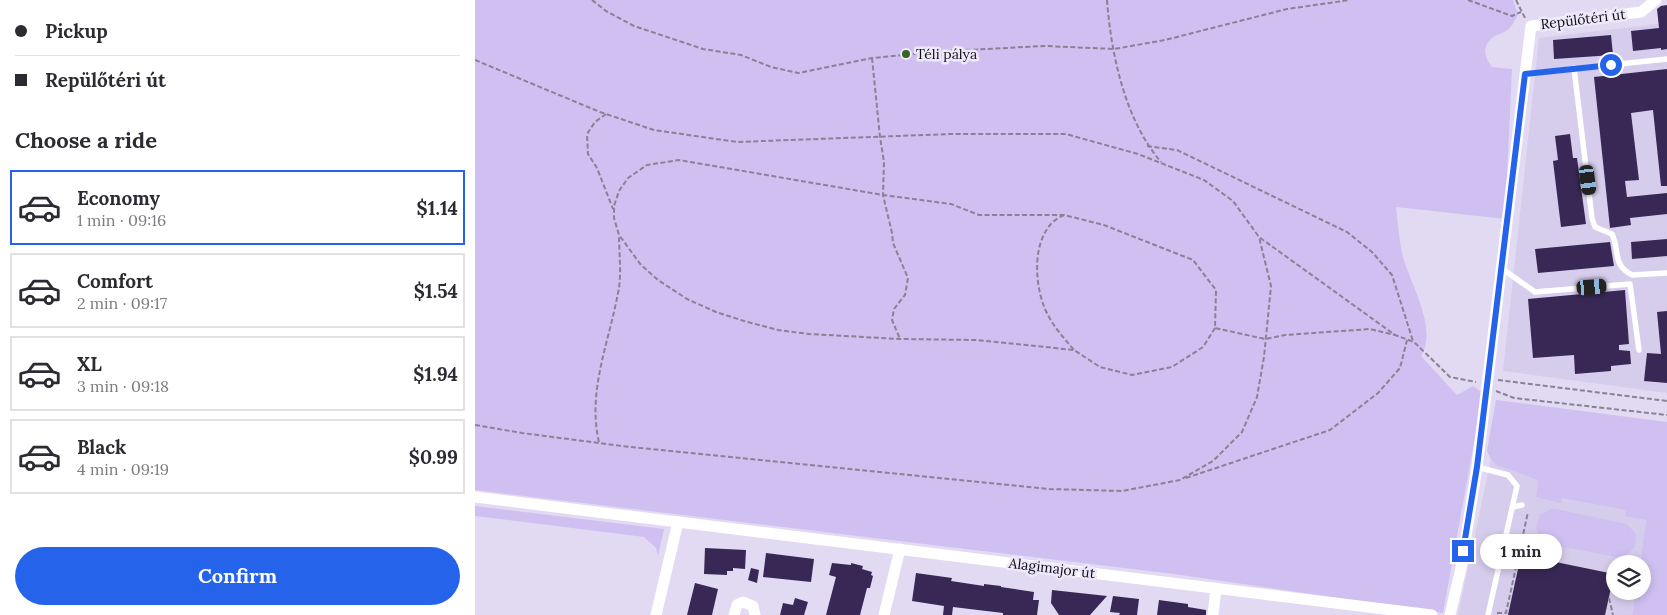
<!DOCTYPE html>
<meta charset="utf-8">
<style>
:root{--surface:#fff;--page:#f7f7f7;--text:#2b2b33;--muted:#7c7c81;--line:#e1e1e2;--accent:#2563eb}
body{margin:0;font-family:Lora,serif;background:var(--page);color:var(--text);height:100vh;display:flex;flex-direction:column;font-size:19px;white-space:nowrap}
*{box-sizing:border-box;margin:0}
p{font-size:16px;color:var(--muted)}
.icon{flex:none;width:28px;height:28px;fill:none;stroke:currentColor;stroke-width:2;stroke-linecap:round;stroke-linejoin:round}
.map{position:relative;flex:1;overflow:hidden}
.sheet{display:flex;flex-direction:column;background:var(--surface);width:475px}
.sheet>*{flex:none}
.guide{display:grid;align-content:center;height:110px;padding:0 15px;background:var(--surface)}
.tools{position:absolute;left:1131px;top:555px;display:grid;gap:10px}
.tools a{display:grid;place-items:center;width:45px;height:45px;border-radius:50%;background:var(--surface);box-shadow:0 2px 8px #0003;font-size:25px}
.end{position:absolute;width:22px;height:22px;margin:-11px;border:6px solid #2563eb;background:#fff;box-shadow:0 0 0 2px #fff}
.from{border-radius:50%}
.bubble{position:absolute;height:35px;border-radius:18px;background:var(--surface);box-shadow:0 2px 8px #0003;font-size:16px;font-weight:800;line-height:35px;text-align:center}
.car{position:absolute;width:15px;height:30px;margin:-15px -8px;border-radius:6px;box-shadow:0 0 4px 1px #0007;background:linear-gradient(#222 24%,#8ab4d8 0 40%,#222 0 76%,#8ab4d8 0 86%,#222 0)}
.guide b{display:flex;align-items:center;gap:18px;height:48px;font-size:19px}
.guide b+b{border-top:1px solid var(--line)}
.guide i{width:12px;height:12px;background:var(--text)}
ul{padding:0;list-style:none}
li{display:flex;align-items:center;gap:15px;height:75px;margin:0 10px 8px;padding:0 5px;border:2px solid var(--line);border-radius:0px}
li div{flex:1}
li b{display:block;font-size:19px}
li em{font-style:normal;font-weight:800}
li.selected{border-color:var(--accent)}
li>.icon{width:45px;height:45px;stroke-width:1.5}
h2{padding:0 15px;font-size:22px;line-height:60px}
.action{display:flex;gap:10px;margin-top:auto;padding:10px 15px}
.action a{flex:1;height:58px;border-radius:30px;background:var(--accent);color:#fff;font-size:20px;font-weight:800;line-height:58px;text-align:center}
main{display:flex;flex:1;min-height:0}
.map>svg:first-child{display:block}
.built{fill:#d6cdec}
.green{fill:#d0c0f2}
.building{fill:#392855}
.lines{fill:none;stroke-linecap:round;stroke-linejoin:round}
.path{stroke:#888394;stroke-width:2;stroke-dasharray:5 2.5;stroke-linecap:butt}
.lane{stroke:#fff;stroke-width:5.5}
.street{stroke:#fff;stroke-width:11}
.route{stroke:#2563eb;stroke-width:6}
.poi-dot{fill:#386320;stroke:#eee8fb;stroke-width:2}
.labels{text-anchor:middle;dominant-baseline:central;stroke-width:5;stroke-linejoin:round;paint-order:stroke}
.street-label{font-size:14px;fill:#0f0d14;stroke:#eee8fb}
.poi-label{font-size:14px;fill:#0f0d14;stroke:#eee8fb;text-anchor:start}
</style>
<main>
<section class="sheet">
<div class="guide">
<b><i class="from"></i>Pickup</b>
<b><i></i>Repülőtéri út</b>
</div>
<h2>Choose a ride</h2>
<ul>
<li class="selected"><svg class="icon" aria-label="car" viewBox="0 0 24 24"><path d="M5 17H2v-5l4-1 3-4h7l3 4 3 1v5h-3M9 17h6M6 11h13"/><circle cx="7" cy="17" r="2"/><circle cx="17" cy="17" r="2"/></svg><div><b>Economy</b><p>1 min · 09:16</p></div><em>$1.14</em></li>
<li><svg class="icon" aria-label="car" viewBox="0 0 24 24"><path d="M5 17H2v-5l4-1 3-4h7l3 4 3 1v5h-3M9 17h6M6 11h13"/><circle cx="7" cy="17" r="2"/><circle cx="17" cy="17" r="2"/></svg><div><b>Comfort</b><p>2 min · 09:17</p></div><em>$1.54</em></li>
<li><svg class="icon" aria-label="car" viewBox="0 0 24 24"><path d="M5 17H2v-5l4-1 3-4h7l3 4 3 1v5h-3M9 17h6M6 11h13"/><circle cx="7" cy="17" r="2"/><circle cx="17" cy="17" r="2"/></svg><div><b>XL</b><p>3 min · 09:18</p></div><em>$1.94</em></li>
<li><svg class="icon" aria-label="car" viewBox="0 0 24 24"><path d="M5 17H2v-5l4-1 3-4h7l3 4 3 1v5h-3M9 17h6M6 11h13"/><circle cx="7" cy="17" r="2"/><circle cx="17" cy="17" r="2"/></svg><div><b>Black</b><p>4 min · 09:19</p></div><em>$0.99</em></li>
</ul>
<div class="action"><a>Confirm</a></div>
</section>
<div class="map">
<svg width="1192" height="615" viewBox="0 0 1192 615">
<rect width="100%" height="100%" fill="#e1daf2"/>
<g class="built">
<path d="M1192 23V393L1028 371 1064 38Z"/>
<path d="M1021 400 1171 520 1165 564H1140V591H1161L1157 615H983L1016 459 1012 451Z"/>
</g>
<g class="green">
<path d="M0 0H1038L1043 15C1040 19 1038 25 1034 29 1030 32 1024 34 1020 36 1007 44 1008 56 1017 67L1037 69 1030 219 921 207C923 224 924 241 928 257 936 285 963 329 946 356L982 395 998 386 1008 393 968 613 699 574 0 490Z"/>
<path d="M1021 400 1192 422V615H1157L1161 591H1168V564H1165L1171 520 1150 516 1151 510 1087 498 1086 503 1061 497 1063 480 1022 465 1016 459 1012 451Z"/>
<path d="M0 506 189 529 183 556 181 548 169 537 0 516Z"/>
<path d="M1076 509H1081L1152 524 1161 534 1160 547 1150 556 1141 557 1074 544 1069 542 1062 532 1061 526 1065 515Z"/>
</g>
<g class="building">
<path d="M1192 5V49L1186 50V48L1158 51 1156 31 1184 28 1182 9 1186 6Z"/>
<path d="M1136 35 1138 55 1079 59 1078 40Z"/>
<path d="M1192 69V186H1186L1178 110 1156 113 1164 180 1150 181 1152 197 1192 193V214L1155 218 1156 225 1135 228 1119 77Z"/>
<path d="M1095 134 1098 158H1102L1111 224 1086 227 1078 161 1083 160 1080 136Z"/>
<path d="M1192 239V256L1157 259 1156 242Z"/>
<path d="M1135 242 1139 266 1063 273 1060 249Z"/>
<path d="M1150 290 1154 344 1144 345V350L1155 351 1156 364 1136 366V371L1100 374 1099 355 1058 358 1053 299Z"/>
<path d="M1192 311V383L1169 381 1172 353 1186 354 1182 312Z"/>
<path d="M230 548 271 550 270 569 258 568V571H252V575L229 574Z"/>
<path d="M291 553 339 559 336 582 288 577Z"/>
<path d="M1046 555 1139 574 1130 615H1033Z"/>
<path d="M357 563 376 565V563L388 566 387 569 397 572 396 575 398 576 395 588H392L385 615H351L361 577 354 575Z"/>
<path d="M276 568 284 570 282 583 273 580Z"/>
<path d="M441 573 477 578 476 581 509 586V584L526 586V587L559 592 558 600H564L562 615H528V613L478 607 477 615H468L469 606 437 601Z"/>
<path d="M220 583 243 589 237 615H212Z"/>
<path d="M577 590 632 596 615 615H584L576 603Z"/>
<path d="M638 596 664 599 662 615H644L645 613 635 612Z"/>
<path d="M320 598 333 602 329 615H305L308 603 318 605Z"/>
<path d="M684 600 713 604V607L731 610V615H682Z"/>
</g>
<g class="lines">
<g class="path">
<path d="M117 0 131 11 159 26 228 49 266 55 296 67 323 73 397 58 471 51 570 46 639 49 690 40 812 9 875 0"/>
<path d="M632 0C636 54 650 120 686 162"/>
<path d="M993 0 1037 16 1046 12"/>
<path d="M1041 0 1050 18"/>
<path d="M397 58 405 137 409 162 408 195 417 233 418 243 433 278 430 295 419 309 417 320 425 339"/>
<path d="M0 60 125 112 179 130 262 142 476 134H591L663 154 729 180 758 201 784 237 920 335 939 342 975 377 1001 382"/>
<path d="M131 114 120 122 112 134 113 154 122 168 138 209"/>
<path d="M672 146 702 150 872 232 897 252 917 275 938 341"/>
<path d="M589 215C585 217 579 220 576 224 557 245 560 285 570 309 577 325 588 337 599 350"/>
<path d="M740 328 728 347 697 367 657 375 625 367 599 350 502 340 425 339 334 334 303 330 269 321 241 312 212 299 183 280 166 265 144 235 139 218V206L144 191 153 178 172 165 204 160 408 195 476 204 504 215H589L629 225 718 260 741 290 740 328 790 339 810 335 895 329 920 335"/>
<path d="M1023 380 1192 401"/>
<path d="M1021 391 1039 398 1192 415"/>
<path d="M0 425 47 433 147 446 574 489 647 491 705 480 738 461 767 432 782 397 789 357 796 286 784 237"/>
<path d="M124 442C112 392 134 342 143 293 147 275 144 254 144 235"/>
<path d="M711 478 855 430 903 393 925 368 932 340"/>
<path d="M1134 598 1138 615"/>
<path d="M1022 613H1031L1053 512"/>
</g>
<g class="lane">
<path d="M1099 68 1117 218 1120 227 1137 234C1145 251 1137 265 1157 275L1192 273"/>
<path d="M1050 74 1192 59"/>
<path d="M1026 268 1060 292 1155 284 1164 350"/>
<path d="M1002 467 1033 475 1042 486 1013 615"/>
<path d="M1038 507 1047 505"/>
</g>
<g class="street">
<path d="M0 497 957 615"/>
<path d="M181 615 203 522"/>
<path d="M259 615 262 605 268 602 278 606 280 615"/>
<path d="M409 615 425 549"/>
<path d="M738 615 741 588"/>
<path d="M975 615 986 568 1002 467 1056 26 1166 12 1181 0"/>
</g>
</g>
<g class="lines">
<path class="route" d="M988 551 1002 467 1050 74 1136 65"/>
</g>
<circle class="poi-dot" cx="431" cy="54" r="5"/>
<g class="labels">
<g class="street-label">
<text transform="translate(1108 19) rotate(-7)">Repülőtéri út</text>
<text transform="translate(577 568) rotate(7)">Alagimajor út</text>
</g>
<g class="poi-label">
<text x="441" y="54">Téli pálya</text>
</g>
</g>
</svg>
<div class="tools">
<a><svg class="icon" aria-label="layers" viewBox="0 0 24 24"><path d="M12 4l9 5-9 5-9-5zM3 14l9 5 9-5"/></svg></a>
</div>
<i class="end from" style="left:1136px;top:65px"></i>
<i class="end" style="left:988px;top:551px"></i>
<div class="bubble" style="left:1005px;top:534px;width:82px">1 min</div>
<i class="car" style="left:1113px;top:180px;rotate:173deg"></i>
<i class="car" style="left:1117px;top:287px;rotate:85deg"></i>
</div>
</main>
